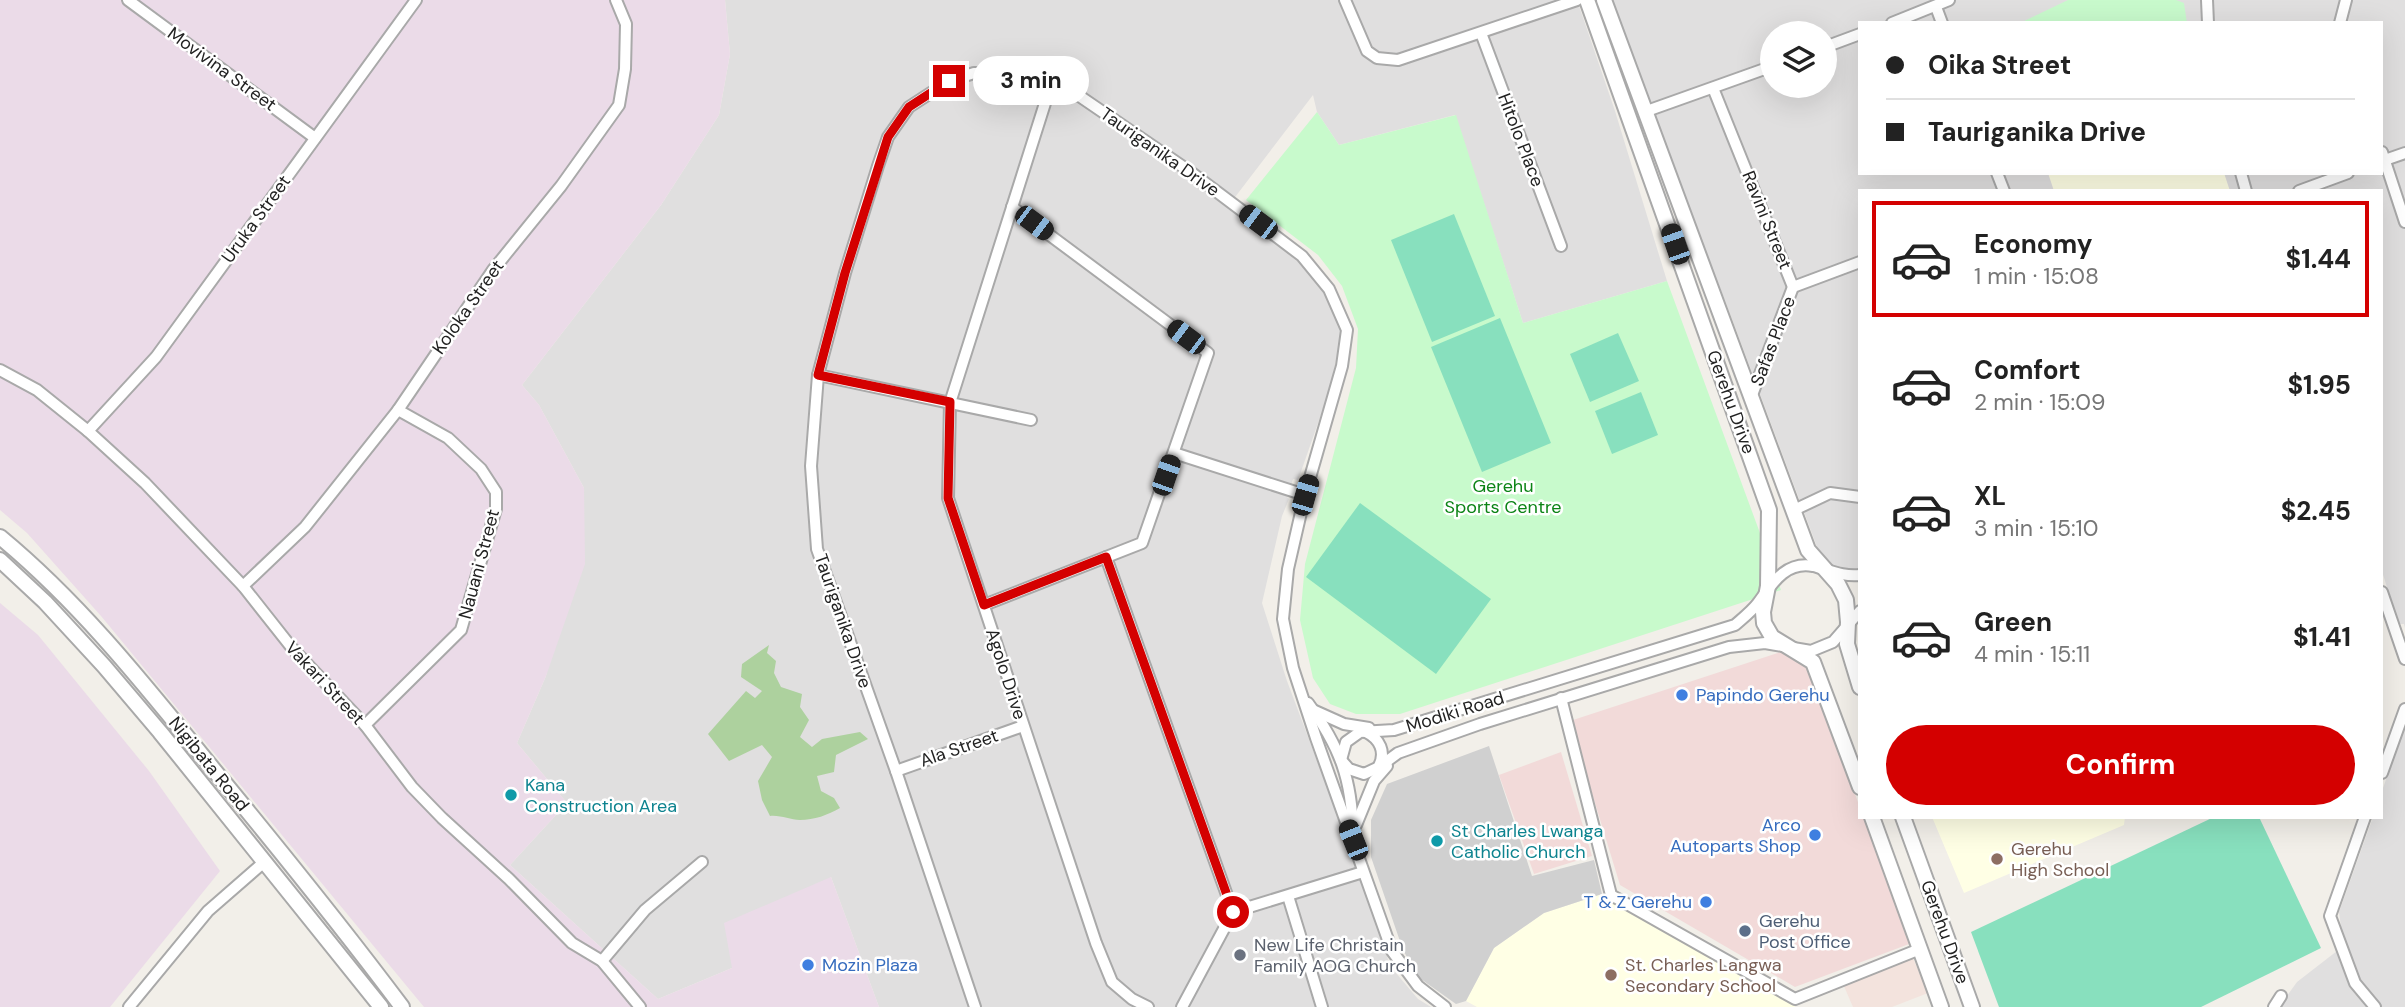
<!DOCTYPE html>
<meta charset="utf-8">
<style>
:root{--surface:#fff;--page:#f6f6f6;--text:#222;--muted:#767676;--line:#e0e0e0;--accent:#d40000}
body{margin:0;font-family:"DM Sans",sans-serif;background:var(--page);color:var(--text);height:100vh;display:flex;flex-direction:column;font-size:26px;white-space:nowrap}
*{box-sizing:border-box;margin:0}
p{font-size:23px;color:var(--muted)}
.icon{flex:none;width:38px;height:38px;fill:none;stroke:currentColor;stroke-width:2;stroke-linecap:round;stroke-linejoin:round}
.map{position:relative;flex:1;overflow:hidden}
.drawer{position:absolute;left:1858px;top:189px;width:525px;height:630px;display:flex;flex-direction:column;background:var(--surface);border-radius:0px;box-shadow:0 7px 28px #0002}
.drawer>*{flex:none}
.banner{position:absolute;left:1858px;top:21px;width:525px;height:154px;border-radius:0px;box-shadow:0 7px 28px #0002;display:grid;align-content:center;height:154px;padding:0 28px;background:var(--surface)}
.fabs{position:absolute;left:1760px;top:21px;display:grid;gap:14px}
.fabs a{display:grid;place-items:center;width:77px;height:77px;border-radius:50%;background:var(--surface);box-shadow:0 7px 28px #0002;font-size:35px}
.end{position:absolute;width:32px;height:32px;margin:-16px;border:9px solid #d40000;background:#fff;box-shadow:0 0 0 4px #fff}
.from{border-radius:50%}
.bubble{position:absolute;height:49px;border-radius:24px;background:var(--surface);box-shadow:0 7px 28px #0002;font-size:23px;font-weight:700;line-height:49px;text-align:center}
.car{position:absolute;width:21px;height:42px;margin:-21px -10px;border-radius:9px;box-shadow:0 0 5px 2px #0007;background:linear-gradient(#222 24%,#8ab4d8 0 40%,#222 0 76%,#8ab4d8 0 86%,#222 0)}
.banner b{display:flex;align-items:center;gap:24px;height:66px;font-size:26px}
.banner b+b{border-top:2px solid var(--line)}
.banner i{width:18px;height:18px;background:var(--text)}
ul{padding:12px 0 0;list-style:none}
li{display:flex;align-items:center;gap:21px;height:116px;margin:0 14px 10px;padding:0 14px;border:4px solid transparent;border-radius:0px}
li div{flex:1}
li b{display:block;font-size:26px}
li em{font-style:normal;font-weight:700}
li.on{border-color:var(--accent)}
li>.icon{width:63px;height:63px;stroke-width:1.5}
.primary-button{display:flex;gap:14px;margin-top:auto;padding:14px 28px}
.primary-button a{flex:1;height:80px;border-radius:42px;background:var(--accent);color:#fff;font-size:28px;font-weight:700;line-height:80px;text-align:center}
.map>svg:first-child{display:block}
.residential{fill:#e0dfdf;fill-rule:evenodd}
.commercial{fill:#f2dad9}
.industrial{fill:#ebdbe8}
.education{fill:#ffffe5}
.religious{fill:#d0d0d0}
.military{fill:#f3e3dd}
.forest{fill:#add19e}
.park{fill:#c8facc}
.pitch{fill:#88e0be}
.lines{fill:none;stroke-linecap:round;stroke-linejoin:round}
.minor-casing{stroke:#a9a9a9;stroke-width:14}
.tertiary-casing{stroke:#a9a9a9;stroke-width:18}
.minor{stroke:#fff;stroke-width:10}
.tertiary{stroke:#fff;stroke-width:14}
.route{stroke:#d40000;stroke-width:9}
.shop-dot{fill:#3f7fe0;stroke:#fff;stroke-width:2.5}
.culture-dot{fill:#0f9aa8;stroke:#fff;stroke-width:2.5}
.education-dot{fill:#8d6e63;stroke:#fff;stroke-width:2.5}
.service-dot{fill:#5c6f8a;stroke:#fff;stroke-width:2.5}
.worship-dot{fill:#6b7280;stroke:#fff;stroke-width:2.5}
.labels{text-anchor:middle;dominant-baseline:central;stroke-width:5;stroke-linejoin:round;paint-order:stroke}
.street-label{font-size:18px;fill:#222;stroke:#fff}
.park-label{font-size:18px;fill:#0c8416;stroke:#fff}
.shop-label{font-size:18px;fill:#366cbe;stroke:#fff;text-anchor:start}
.culture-label{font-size:18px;fill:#0d838f;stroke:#fff;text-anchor:start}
.education-label{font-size:18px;fill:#785e54;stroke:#fff;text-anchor:start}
.service-label{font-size:18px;fill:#4e5e75;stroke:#fff;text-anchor:start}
.worship-label{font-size:18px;fill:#5b616d;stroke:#fff;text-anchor:start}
</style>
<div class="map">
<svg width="2405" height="1007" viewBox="0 0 2405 1007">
<rect width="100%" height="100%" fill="#f2efe9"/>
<g class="residential">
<path d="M725 0H1577L1615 111 1667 281 1523 323 1455 115 1339 145 1317 112 1313 95 1229 205 1312 259 1330 285 1343 329 1329 392 1298 480 1293 479 1287 497 1289 499 1282 516 1262 603 1287 681 1374 912 1390 966 1418 999 1431 1007H879L831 877 732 968 658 999 510 865 567 803 517 743 546 676 584 488 539 405 522 385 661 205 719 115 730 54Z"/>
<path d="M1609 0H2405V628L2404 624H2398L2382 571V191H1860V569L1841 573 1820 555 1726 303 1646 101ZM1860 23H2382V173H1860ZM1773 33H1825V86H1773Z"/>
<path d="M2405 725V1007H2279L2297 982 2346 944 2342 934 2339 912 2373 817H2382V791Z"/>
</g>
<g class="commercial">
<path d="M1802 645 1860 808V817H1864L1909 944 1795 987 1620 885 1570 721Z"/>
<path d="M1561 752 1592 856 1534 874 1499 775Z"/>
</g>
<g class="industrial">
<path d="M0 0H725L730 54 719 115 661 205 522 385 539 405 584 488 585 564 546 676 517 743 567 803 510 865 658 999 732 968 724 923 831 877 879 1007H424L101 616 27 533 0 510Z"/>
<path d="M0 603 38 635 149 771 220 871 110 1007H0Z"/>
</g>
<g class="education">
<path d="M2048 173H2224L2230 191H2054Z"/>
<path d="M1932 817H2125L2124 825 1964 893Z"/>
<path d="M1602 894 1794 1005 1795 1007H1477L1466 1001 1494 948 1544 913Z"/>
</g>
<path class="religious" d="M1489 746 1532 876 1594 860 1602 894 1544 913 1494 948 1466 1001 1456 1004 1418 977 1403 950 1371 857V820L1387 784Z"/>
<path class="military" d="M1912 956 1928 993 1892 1007H1853L1843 984Z"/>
<path class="forest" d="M769 645 767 653 776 661 774 673 781 687 802 694 800 707 809 720 800 737 812 747 822 739 860 732 868 739 836 755 834 772 817 776 821 791 834 798 840 808C828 815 814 820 800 820 790 820 781 815 770 816L762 800 758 781 772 757 762 745 729 761 708 734 746 691 755 698 762 691 741 677 742 664Z"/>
<g class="park">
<path d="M2068 0H2176L2184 3 2187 23H2020Z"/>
<path d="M1317 112 1339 145 1456 115 1523 323 1667 281 1781 590 1400 714H1356L1330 704 1313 678 1300 620 1305 564 1356 368 1358 329 1342 286 1318 255 1246 200Z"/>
</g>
<g class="pitch">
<path d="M1454 214 1495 316 1432 342 1391 240Z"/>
<path d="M1500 318 1551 443 1482 472 1431 347Z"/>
<path d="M1618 333 1639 381 1590 402 1570 354Z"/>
<path d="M1641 392 1658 435 1612 454 1595 411Z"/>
<path d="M1360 503 1491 599 1436 674 1306 577Z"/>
<path d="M2214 817H2259L2321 948 2201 1007H1999L1971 932Z"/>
</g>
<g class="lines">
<g class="minor-casing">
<g id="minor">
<path d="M128 0 315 138"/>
<path d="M1345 0 1367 51 1377 58 1398 60 1577 0"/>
<path d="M2207 0 2208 23"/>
<path d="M1936 7 1942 23"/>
<path d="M1892 23 1949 0"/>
<path d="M2340 23 2346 0"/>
<path d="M1481 33 1561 246"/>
<path d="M1825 47 1860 34"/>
<path d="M1053 78 950 403 948 498 1096 943 1112 982 1132 999 1148 1007"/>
<path d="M1713 88 1793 287 1860 262"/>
<path d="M1644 112 1773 66"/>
<path d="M2382 152 2405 222"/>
<path d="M2382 161 2405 153"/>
<path d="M1997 173 2004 191"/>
<path d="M2241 173 2246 191"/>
<path d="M2299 191 2348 173"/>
<path d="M0 370 37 390 88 431 145 483 243 586 292 648 365 725 412 787 442 818 509 879 572 943 602 961 640 1007"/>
<path d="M818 375 1031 420"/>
<path d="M1752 395 1793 287"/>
<path d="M88 431 156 357 416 0"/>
<path d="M1174 453 1305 495"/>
<path d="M1794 510 1830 493 1860 497"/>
<path d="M1106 557 1233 912"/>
<path d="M243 586 305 527 398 410 493 270 561 186 619 105 625 69 626 24 616 0"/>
<path d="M2382 592 2405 659"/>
<path d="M984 605 1142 543 1208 353 1012 207"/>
<path d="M1561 698 1611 895 1795 999 1920 949"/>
<path d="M1308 703C1340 747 1352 779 1353 834"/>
<path d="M1315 711 1344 724 1369 728"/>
<path d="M365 725 461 630 496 509V492L481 469 448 438 398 410"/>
<path d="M1366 732C1380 739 1386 752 1379 766"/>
<path d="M1341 760 1346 742 1360 732 1394 730 1735 625C1743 618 1752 611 1758 603 1772 584 1785 561 1813 566 1829 570 1843 577 1860 575"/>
<path d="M1341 760 1349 769 1364 774 1379 767 1398 753 1480 724 1729 647 1765 643 1811 651 1833 642 1860 611"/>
<path d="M896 771 1023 726"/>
<path d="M2382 773 2405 709"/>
<path d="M2365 817 2330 916 2355 983 2375 1007"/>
<path d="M1356 825 1374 781 1387 766"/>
<path d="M1288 896 1322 1007"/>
<path d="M602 961 645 910 702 862"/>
<path d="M129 1007 208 911 263 863"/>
<path d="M975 1007 896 771 817 549 811 466 818 375 845 273 878 166 888 137 909 107 949 81 974 73H1032L1053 78 1192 173 1302 256 1329 289 1347 330 1342 366 1305 495 1288 569 1283 619 1293 668 1316 738 1392 951 1418 986 1445 1007"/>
<path d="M1182 1007 1233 912 1363 872"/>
<path d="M2274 1007 2281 996"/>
</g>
</g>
<g class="tertiary-casing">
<g id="tertiary">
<path d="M1587 0 1769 510 1768 586 1763 612 1764 623 1772 637 1813 662 1860 787"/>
<path d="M1604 0 1808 550 1838 584 1846 600 1848 622 1847 644 1860 687"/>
<path d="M0 537C80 603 144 684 209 764 275 844 340 924 402 1007"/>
<path d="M0 560 45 602 104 666 160 732 381 1007"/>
<path d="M1872 817 1941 1007"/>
<path d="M1903 817 1972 1007"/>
</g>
</g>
<use href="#minor" class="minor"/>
<use href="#tertiary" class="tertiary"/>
</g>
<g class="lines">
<path class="route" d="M949 81 909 107 888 137 845 273 818 375 950 402 948 498 984 605 1106 557 1233 912"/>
</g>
<g class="shop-dot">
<circle cx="1682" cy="695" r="7"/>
<circle cx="1815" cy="835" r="7"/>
<circle cx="1706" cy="902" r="7"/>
<circle cx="808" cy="965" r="7"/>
</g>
<g class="culture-dot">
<circle cx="511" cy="795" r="7"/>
<circle cx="1437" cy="841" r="7"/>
</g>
<g class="education-dot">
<circle cx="1997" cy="859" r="7"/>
<circle cx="1611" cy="975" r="7"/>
</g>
<circle class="service-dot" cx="1745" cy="931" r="7"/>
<circle class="worship-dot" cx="1240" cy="955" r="7"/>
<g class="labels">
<g class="street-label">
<text transform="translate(222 69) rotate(36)">Movivina Street</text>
<text transform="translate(1521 140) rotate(69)">Hitolo Place</text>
<text transform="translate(1160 152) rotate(35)">Tauriganika Drive</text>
<text transform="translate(256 219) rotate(-54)">Uruka Street</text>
<text transform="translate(1767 220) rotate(68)">Ravini Street</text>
<text transform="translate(468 307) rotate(-55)">Koloka Street</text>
<text transform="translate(1773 341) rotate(-69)">Safas Place</text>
<text transform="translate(1731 402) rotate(70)">Gerehu Drive</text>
<text transform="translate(479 564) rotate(-75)">Nauani Street</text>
<text transform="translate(843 621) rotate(71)">Tauriganika Drive</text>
<text transform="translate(1006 674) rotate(72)">Agolo Drive</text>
<text transform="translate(325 683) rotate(47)">Vakari Street</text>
<text transform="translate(1455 712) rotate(-17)">Modiki Road</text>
<text transform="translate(959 748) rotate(-19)">Ala Street</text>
<text transform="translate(209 764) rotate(51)">Nigibata Road</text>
<text transform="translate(1945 932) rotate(70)">Gerehu Drive</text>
</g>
<g class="park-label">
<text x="1503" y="486">Gerehu<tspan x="1503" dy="21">Sports Centre</tspan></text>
</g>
<g class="shop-label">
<text x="1696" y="695">Papindo Gerehu</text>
<text x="1801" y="825" text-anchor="end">Arco<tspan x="1801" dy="21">Autoparts Shop</tspan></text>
<text x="1692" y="902" text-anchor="end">T &amp; Z Gerehu</text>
<text x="822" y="965">Mozin Plaza</text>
</g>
<g class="culture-label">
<text x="525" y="785">Kana<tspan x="525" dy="21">Construction Area</tspan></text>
<text x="1451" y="831">St Charles Lwanga<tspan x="1451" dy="21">Catholic Church</tspan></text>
</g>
<g class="education-label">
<text x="2011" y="849">Gerehu<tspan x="2011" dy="21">High School</tspan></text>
<text x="1625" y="965">St. Charles Langwa<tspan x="1625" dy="21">Secondary School</tspan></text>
</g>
<g class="service-label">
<text x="1759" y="921">Gerehu<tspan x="1759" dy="21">Post Office</tspan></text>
</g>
<g class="worship-label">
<text x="1254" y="945">New Life Christain<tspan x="1254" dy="21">Family AOG Church</tspan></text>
</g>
</g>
</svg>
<div class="fabs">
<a><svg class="icon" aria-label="layers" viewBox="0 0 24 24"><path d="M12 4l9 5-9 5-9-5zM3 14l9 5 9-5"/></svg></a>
</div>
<i class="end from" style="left:1233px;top:912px"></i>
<i class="end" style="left:949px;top:81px"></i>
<div class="bubble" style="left:973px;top:56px;width:116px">3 min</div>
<i class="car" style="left:1258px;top:222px;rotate:307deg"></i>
<i class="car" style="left:1034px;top:223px;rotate:127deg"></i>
<i class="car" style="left:1675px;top:244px;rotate:341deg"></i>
<i class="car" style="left:1186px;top:337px;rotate:307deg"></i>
<i class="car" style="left:1166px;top:475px;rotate:19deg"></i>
<i class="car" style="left:1305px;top:495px;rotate:16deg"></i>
<i class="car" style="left:1353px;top:840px;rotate:338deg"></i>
<div class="banner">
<b><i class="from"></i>Oika Street</b>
<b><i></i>Tauriganika Drive</b>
</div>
<section class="drawer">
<ul>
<li class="on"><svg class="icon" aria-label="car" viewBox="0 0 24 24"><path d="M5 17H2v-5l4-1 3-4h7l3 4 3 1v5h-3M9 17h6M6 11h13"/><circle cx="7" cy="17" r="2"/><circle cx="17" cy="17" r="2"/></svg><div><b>Economy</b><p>1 min · 15:08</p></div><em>$1.44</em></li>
<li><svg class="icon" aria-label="car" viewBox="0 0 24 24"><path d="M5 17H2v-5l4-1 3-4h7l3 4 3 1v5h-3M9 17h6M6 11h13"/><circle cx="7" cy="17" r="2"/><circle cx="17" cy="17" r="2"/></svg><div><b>Comfort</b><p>2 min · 15:09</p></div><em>$1.95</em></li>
<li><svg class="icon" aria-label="car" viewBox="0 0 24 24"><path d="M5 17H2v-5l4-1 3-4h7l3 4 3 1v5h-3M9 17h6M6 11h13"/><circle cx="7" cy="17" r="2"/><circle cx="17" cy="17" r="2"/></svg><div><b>XL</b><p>3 min · 15:10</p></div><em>$2.45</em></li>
<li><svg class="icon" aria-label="car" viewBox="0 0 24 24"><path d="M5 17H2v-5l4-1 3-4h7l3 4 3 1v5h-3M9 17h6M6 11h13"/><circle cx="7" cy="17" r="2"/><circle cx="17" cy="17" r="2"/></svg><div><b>Green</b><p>4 min · 15:11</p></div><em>$1.41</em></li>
</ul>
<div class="primary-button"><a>Confirm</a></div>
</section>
</div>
